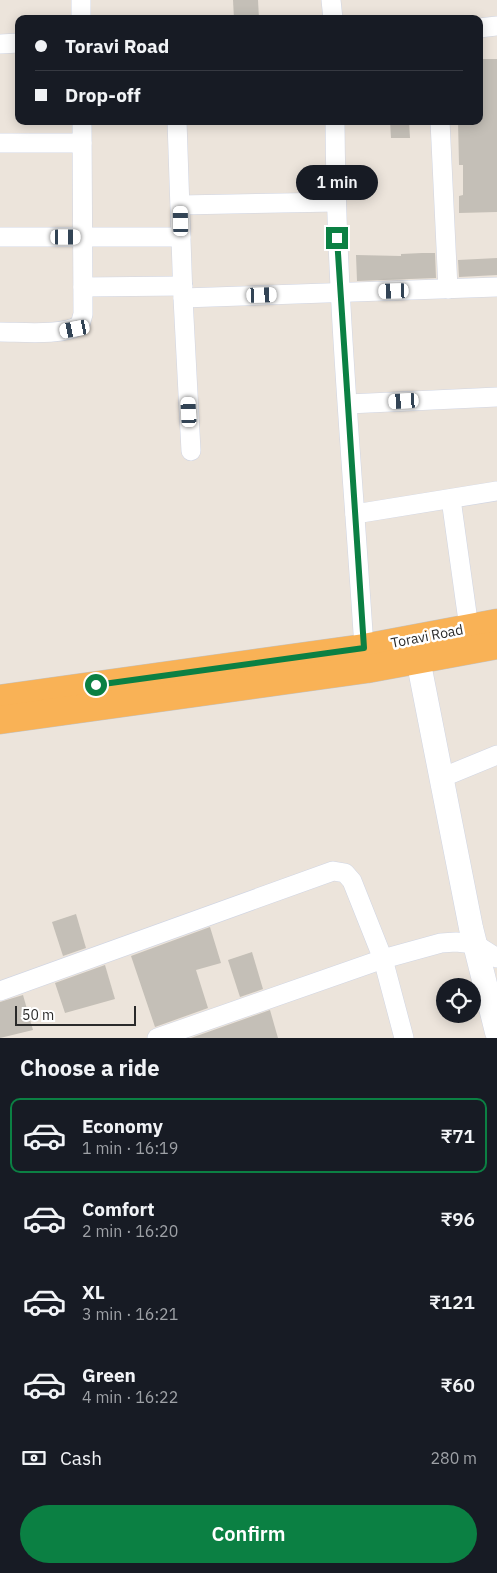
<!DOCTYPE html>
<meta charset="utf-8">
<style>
:root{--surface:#171b24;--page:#242831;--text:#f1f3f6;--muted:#9ea1a6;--line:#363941;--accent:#0b8043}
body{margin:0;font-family:"IBM Plex Sans",sans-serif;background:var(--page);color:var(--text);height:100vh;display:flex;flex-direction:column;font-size:19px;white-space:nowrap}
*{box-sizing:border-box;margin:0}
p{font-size:16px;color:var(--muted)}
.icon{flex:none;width:28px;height:28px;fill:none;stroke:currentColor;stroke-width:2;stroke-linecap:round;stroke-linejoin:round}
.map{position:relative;height:1038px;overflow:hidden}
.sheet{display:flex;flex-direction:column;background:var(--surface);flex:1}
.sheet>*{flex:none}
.banner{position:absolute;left:15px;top:15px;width:468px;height:110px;border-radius:10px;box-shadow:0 2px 12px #0003;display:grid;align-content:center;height:110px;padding:0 20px;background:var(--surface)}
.controls{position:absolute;left:436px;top:978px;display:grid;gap:10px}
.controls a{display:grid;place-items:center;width:45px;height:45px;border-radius:50%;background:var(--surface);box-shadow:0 2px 12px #0003;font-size:25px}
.scale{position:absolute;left:15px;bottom:12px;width:121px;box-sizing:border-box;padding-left:5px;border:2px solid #2a2a2a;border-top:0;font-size:14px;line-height:18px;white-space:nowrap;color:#2a2a2a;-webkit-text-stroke:4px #fff;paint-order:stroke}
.end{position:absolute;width:22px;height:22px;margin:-11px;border:6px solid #0b8043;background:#fff;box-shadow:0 0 0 2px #fff}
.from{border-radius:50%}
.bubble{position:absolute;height:35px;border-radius:18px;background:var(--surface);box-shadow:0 2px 12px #0003;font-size:16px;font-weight:600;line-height:35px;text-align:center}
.car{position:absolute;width:15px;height:30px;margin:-15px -8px;border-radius:6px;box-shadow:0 0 4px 1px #0007;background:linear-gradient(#fff 24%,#345 0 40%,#fff 0 76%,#345 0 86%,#fff 0)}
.banner b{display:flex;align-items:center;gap:18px;height:48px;font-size:19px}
.banner b+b{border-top:1px solid var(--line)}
.banner i{width:12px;height:12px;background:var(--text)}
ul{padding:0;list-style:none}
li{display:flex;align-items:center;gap:15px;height:75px;margin:0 10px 8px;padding:0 10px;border:2px solid transparent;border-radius:10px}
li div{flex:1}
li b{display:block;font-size:19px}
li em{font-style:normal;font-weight:600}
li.on{border-color:var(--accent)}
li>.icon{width:45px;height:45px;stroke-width:1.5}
h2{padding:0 20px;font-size:22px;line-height:60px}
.pay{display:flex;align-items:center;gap:12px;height:55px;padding:0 20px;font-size:19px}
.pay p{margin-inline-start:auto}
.primary-button{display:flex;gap:10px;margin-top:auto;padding:10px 20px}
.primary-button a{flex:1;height:58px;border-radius:30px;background:var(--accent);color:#fff;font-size:20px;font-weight:600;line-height:58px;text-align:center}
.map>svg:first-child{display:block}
.building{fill:#c4bfb7}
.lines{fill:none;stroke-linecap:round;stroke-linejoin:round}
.minor-casing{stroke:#d0d5e3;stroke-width:20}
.tertiary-casing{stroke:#d0d5e3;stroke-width:25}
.trunk-casing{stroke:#c3c3c3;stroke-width:29}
.minor{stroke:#fff;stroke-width:19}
.tertiary{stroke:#fff;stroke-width:24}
.trunk{stroke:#f9b256;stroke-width:28}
.route{stroke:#0b8043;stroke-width:6}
.labels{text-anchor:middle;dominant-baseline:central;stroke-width:5;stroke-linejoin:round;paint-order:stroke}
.street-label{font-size:14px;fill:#2a2a2a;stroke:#fff}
</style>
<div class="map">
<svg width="497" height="1038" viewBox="0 0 497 1038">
<rect width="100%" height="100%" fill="#ece4db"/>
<g class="building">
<path d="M233 0H258L259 19H234Z"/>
<path d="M479 59H497V212L459 213V196L463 195V165H459L458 121H479Z"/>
<path d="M390 121H409L410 138H391Z"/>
<path d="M422 253H435L436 278 357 281 356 255 401 256V254Z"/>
<path d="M497 258V275L459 277 458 260Z"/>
<path d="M76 914 86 948 63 956 52 922Z"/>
<path d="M210 927 221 963 196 970 208 1008 155 1027 131 956Z"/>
<path d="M252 952 263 989 240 997 228 960Z"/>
<path d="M105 965 115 999 65 1013 55 983Z"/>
<path d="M23 995 33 1030 0 1038V1002Z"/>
<path d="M270 1010 278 1038H191Z"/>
</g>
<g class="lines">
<g class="minor-casing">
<g id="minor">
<path d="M81 0V19"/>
<path d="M331 0 333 19"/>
<path d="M479 28 497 26"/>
<path d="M0 44 19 43"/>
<path d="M177 121 183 298 497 287"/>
<path d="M335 121C336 297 353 473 364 648"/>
<path d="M440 121 448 289"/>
<path d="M0 143H82"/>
<path d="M181 205 336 202"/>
<path d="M0 237H181"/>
<path d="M83 287 183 286"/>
<path d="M183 298 191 451"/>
<path d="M0 332C22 332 63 336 80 325L83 314 82 121"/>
<path d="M348 404 497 397"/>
<path d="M451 499 469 628"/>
<path d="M355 514 497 491"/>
<path d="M441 778 497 755"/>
<path d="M0 991 333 871 345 873 352 881 383 959 404 1038"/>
<path d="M157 1038 383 959 441 943 456 942 475 944 497 958"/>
</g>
</g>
<g class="tertiary-casing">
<path id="tertiary" d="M418 659 471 928 497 1032"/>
</g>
<g class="trunk-casing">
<g id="trunk">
<path d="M0 699 364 648 497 623"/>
<path d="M0 720 367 669 497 645"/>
</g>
</g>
<use href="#minor" class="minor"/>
<use href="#tertiary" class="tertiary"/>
<use href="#trunk" class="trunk"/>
</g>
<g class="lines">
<path class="route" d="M96 685 364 648 337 238"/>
</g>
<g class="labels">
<g class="street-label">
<text transform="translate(427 636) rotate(-11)">Toravi Road</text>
</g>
</g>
</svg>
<div class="controls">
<a><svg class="icon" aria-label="locate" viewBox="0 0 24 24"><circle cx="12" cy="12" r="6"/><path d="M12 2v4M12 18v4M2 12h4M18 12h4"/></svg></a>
</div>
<div class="scale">50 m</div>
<i class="end from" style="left:96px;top:685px"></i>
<i class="end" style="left:337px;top:238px"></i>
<div class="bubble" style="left:296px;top:165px;width:82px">1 min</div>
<i class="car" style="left:181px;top:221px;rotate:359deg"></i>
<i class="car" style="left:66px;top:237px;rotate:90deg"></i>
<i class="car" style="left:394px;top:291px;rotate:268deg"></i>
<i class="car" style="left:262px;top:295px;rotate:88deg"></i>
<i class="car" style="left:75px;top:329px;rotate:259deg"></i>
<i class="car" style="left:404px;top:401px;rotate:267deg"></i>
<i class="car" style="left:189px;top:412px;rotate:357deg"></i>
<div class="banner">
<b><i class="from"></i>Toravi Road</b>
<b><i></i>Drop-off</b>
</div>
</div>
<section class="sheet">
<h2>Choose a ride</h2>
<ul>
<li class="on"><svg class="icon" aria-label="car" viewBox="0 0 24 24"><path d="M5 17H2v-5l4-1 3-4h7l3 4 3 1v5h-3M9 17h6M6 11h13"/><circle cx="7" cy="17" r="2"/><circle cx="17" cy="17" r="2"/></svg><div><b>Economy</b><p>1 min · 16:19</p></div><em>₹71</em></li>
<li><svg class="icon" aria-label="car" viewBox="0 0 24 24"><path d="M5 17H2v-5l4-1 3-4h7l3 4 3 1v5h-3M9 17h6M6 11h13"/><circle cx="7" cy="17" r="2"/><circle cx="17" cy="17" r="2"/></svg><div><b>Comfort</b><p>2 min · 16:20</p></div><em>₹96</em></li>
<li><svg class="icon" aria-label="car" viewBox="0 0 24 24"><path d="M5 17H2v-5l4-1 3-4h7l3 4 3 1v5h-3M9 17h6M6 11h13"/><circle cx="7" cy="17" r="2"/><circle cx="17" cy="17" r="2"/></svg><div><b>XL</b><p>3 min · 16:21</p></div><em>₹121</em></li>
<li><svg class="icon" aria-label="car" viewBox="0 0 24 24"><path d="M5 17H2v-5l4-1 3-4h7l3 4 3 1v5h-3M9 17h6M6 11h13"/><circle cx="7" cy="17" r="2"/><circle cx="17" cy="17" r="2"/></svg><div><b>Green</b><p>4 min · 16:22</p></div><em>₹60</em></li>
</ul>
<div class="pay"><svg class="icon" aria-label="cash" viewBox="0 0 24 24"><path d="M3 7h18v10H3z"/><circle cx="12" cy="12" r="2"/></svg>Cash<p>280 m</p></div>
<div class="primary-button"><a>Confirm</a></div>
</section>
